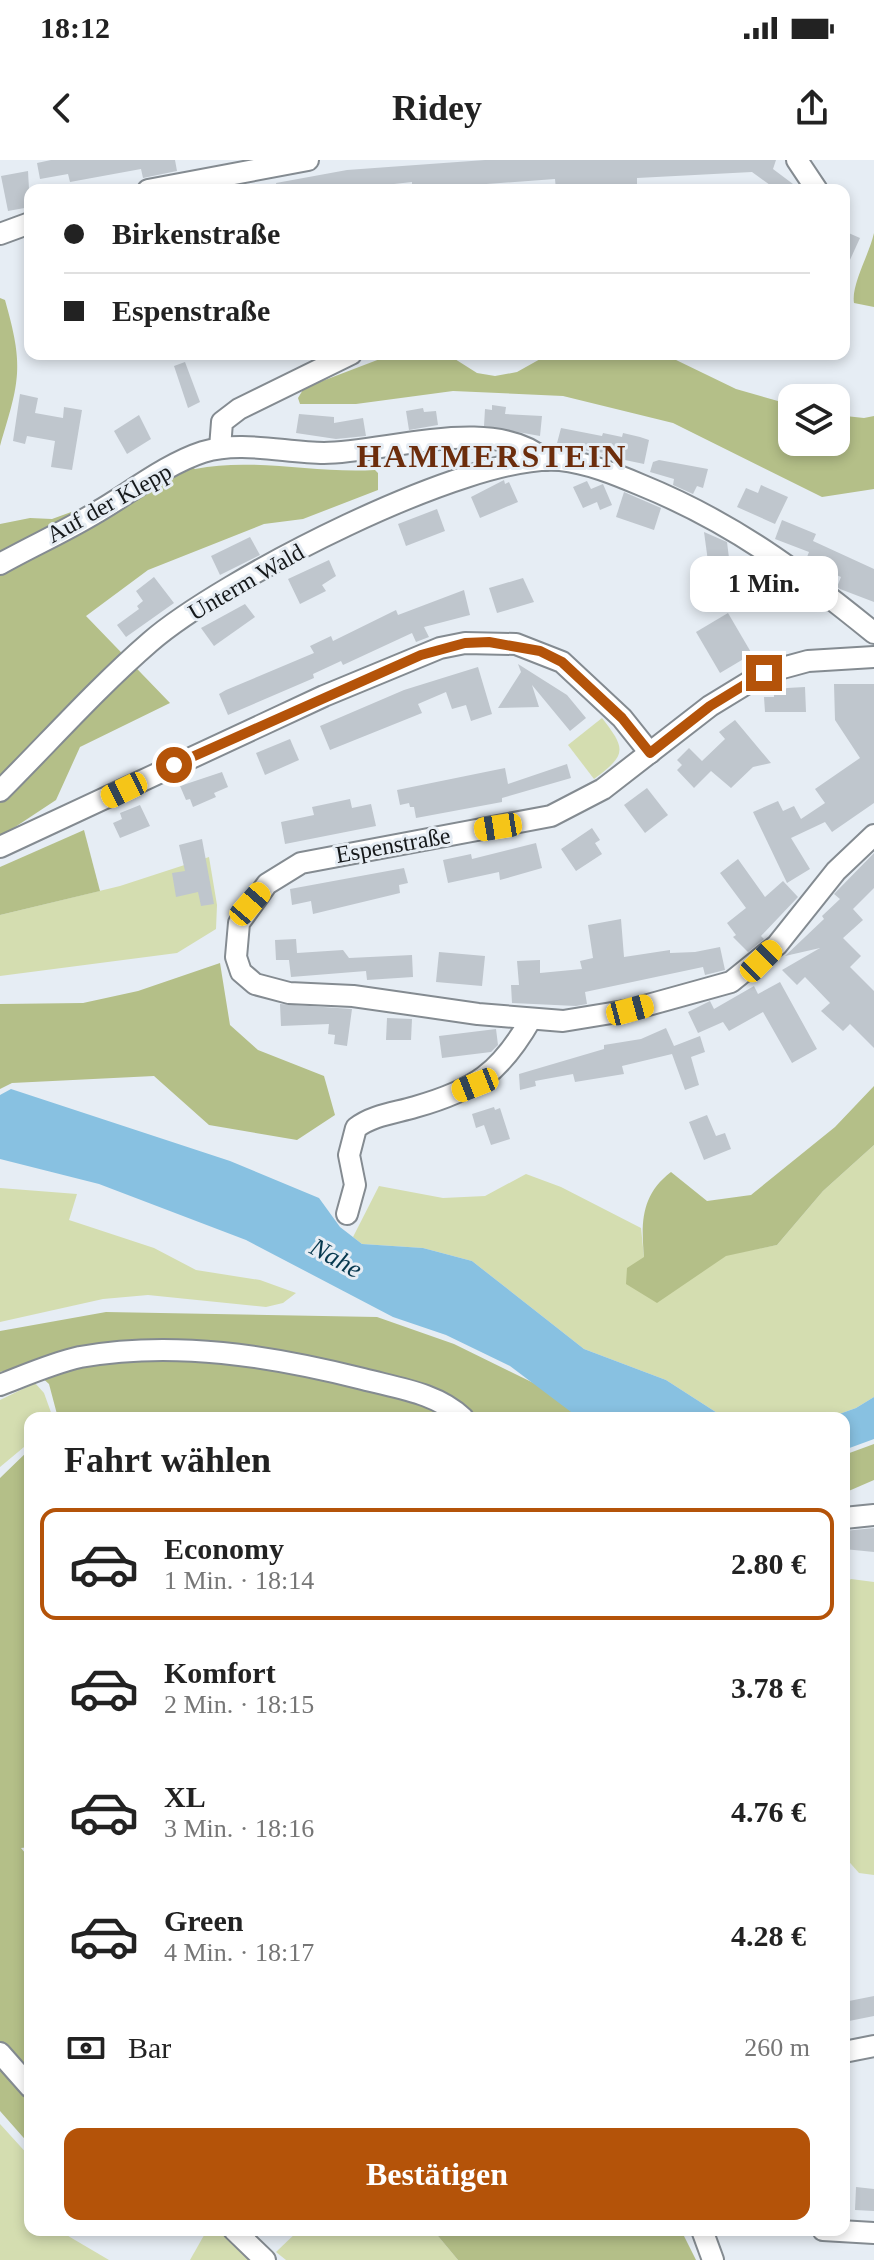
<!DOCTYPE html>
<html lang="de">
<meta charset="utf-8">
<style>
:root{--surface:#fff;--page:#f2f2f2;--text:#222;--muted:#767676;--line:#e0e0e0;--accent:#b45309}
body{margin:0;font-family:Georgia,serif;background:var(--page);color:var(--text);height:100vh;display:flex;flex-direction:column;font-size:30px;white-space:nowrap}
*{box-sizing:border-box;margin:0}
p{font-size:26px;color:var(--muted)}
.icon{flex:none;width:44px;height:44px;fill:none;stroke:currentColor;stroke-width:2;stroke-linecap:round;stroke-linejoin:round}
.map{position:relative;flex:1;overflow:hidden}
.drawer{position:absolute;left:24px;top:1252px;width:826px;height:824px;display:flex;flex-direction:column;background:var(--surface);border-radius:16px;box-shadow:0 4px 12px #0003}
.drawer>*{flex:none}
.banner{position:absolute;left:24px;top:24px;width:826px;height:176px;border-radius:16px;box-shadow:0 4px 12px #0003;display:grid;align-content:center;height:176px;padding:0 40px;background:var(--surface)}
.tools{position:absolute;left:778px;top:224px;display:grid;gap:16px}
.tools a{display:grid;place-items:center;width:72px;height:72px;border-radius:16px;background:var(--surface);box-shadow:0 4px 12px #0003;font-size:40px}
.end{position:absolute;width:36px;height:36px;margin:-18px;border:10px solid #b45309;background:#fff;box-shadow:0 0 0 4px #fff}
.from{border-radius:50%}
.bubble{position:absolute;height:56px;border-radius:16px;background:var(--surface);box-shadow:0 4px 12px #0003;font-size:26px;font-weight:700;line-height:56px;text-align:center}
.car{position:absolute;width:24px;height:48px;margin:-24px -12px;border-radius:10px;box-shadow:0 0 6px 2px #0007;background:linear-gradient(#f5c518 24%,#345 0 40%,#f5c518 0 76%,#345 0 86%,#f5c518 0)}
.banner b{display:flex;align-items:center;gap:28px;height:76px;font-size:30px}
.banner b+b{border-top:2px solid var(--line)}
.banner i{width:20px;height:20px;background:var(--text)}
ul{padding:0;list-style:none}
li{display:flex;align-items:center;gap:24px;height:112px;margin:0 16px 12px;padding:0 24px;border:4px solid transparent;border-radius:16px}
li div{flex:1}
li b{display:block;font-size:30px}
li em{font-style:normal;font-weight:700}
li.selected{border-color:var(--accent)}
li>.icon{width:72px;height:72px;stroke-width:1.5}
h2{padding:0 40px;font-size:36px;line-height:96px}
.pay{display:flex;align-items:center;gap:20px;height:88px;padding:0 40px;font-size:30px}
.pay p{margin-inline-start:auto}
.button{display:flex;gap:16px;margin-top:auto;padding:16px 40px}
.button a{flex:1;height:92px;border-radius:16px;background:var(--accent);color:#fff;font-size:32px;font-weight:700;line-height:92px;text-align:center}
.status{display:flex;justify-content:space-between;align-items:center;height:56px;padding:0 40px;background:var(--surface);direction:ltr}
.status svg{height:22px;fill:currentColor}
header{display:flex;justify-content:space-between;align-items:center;height:104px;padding:0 40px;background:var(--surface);font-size:36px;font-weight:700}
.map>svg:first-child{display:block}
.green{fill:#d4ddb0}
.forest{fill:#b4bf88}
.water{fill:#88c1e1}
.building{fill:#bfc6cd}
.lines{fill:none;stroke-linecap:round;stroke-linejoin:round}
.street-casing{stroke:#848b91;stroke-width:24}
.street{stroke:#fff;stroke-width:20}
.route{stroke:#b45309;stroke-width:10}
.labels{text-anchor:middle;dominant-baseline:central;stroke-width:6;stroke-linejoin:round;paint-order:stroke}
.street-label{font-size:24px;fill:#16191b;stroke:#e6edf4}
.water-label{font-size:26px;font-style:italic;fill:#06384e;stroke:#e6edf4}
.district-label{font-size:32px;font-weight:bold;letter-spacing:2px;fill:#6c2d0c;stroke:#e6edf4}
</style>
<div class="status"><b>18:12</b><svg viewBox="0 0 49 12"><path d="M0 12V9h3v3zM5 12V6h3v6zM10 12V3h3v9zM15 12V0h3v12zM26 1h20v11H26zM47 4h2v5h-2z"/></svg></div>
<header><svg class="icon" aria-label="back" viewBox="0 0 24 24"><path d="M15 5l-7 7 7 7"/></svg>Ridey<svg class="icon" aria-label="share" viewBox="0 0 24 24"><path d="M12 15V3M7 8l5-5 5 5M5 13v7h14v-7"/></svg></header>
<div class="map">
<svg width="874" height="2100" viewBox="0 0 874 2100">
<rect width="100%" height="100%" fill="#e6edf4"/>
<g class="green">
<path d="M602 558C627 590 626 595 594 619L568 585Z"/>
<path d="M209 697 217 745 216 769 177 793 0 816V755L120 726Z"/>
<path d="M874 985V1237L856 1248 828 1258H725L666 1220 584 1189 472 1101 423 1088 362 1084 353 1077 379 1026 443 1038 485 1036 526 1014 561 1027 641 1068 644 1097 657 1142 726 1095 777 1085 823 1031Z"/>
<path d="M0 1028 77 1034 69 1060 154 1088 196 1110 260 1120 296 1133 283 1143 266 1147 148 1135 103 1139 0 1162Z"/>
<path d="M35 1223 44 1233 53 1258H30V1282L0 1307V1240Z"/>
<path d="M851 1419 874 1422V1715L859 1713 844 1696V1424Z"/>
<path d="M0 1964 30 1997V2070H58L109 2100H0Z"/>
<path d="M207 2070H223L267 2100H190Z"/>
<path d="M299 2070H433L458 2100H286L276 2092Z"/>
</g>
<g class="forest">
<path d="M874 73V147L854 143C851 125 869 95 874 73Z"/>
<path d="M0 138 5 140C24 207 20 220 0 286Z"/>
<path d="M393 194H447L477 213 495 216 517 212 542 198 634 194 674 199 736 229 792 245V282H836V255L864 258 874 256V329L822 337 673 263 563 236 453 231 356 244H300L298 238 304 228Z"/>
<path d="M176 296 195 309C254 297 315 314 375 310L378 313V330L303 359 264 364 148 410 86 456 170 543 80 587 56 640 0 677V364L30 358 52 359 85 347Z"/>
<path d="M84 670 100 731 0 755V707Z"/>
<path d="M220 803 230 865 258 890 324 916 335 955 297 980 209 965 154 916 12 923 0 929V844L83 843 138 831Z"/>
<path d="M874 926V985L823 1031 777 1085 726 1096 657 1143 626 1124 627 1108 644 1097C641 1062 641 1035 671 1012L707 1041 751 1035 835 967Z"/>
<path d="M106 1152 377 1157 454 1184 605 1258H58L49 1224 28 1205 0 1212V1171Z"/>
<path d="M874 1284V1320L844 1333V1295Z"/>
<path d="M30 1289V1687L21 1688 30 1699V1985L0 1951V1318Z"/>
<path d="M433 2070H681L696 2100H458Z"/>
</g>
<g class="water">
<path d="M11 929 230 1001 319 1038 340 1067 362 1084 423 1088 472 1101 584 1189 666 1220 725 1258H579L510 1206 446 1175 393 1157 246 1080 99 1024 0 999V935Z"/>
<path d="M874 1237V1279L844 1290V1258H828L856 1248Z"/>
</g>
<g class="building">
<path d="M51 0H175L177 11 143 18 141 9 70 22 68 14 40 19 37 3Z"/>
<path d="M485 0H776L773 9 801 30H777L752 12 637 18V26H590V30H556L555 19 446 27H412V22L376 26 377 30H277L276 23 347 10Z"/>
<path d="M28 11 30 47 8 51 1 16Z"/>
<path d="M844 71 860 78 844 113Z"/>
<path d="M185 202 200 242 188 248 174 206Z"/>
<path d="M20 234 38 238 35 253 63 258 64 247 82 250 72 310 51 307 55 281 27 276 25 284 13 281Z"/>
<path d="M492 245 506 247 505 254 542 256 540 276 484 266 485 249 492 250Z"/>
<path d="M423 248 424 252 436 251 438 265 409 270 406 251Z"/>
<path d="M299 254 334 257V263L363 258 366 276 336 279 296 273Z"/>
<path d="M139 255 151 279 127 294 114 271Z"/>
<path d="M561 268 602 276 603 273 622 277 623 273 640 277 649 280 644 304 601 295 606 293 556 287Z"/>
<path d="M659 300 708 309 703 328 697 326 693 334 673 325 674 319 650 312 653 302Z"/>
<path d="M504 320 505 324 509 322 518 342 480 358 471 337Z"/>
<path d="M587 321 591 329 603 324 612 345 600 350 597 342 583 348 573 327Z"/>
<path d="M761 325 788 337 775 364 737 347 746 328 758 333Z"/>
<path d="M624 332 661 348 654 370 616 357Z"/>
<path d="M437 349 445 371 406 386 398 364Z"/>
<path d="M782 360 816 374 813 381 874 409V442L840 429 837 427 841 417 818 407 820 404 807 397 809 392 775 379Z"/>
<path d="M704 372 727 382 731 414 710 416Z"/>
<path d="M250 377 260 395 220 415 211 396Z"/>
<path d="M329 400 336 416 322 425 326 431 300 444 288 419Z"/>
<path d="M154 417 174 443 126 477 117 465 139 449 137 446 143 441 136 431Z"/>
<path d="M768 417 775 422 778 418 799 434 786 452 758 432Z"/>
<path d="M523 418 534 442 497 453 489 428Z"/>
<path d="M464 430 470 455 424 467 429 477 416 482 412 473 343 505 341 501 313 514 314 518 228 555 219 534 226 530 314 493 310 486 331 476 333 481 396 450 398 455Z"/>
<path d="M245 444 255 457 214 486 201 468Z"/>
<path d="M728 453 752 494 720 513 696 472Z"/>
<path d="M518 504 567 535 586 558 570 571 532 525 539 547 498 548 521 512Z"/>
<path d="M478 507 492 554 471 561 466 545 452 549 446 532 418 544 422 553 330 590 320 566 404 530Z"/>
<path d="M834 524H874V643L832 672 825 662 791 678 810 709 787 723 753 652 778 641 783 651 794 646 801 659 825 643 815 629 860 598 835 560Z"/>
<path d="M805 527 806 552H765L764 537H774V533L787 528Z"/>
<path d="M735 560 771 603 753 607 731 628 711 611 694 628 677 610 682 605 677 600 689 588 702 601 725 579 719 572Z"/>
<path d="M290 579 299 600 265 615 256 593Z"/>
<path d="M567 604 571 618 502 638V642L416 658 414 647H410L409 643 400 645 397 630 505 608 508 624Z"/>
<path d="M222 612 228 627 214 633 216 637 193 647 190 639 186 640 180 626Z"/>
<path d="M647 628 668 655 645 673 624 645Z"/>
<path d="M350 639 352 648 371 644 376 666 285 684 281 662 314 655 312 647Z"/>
<path d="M140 645 150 666 120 678 113 663 122 659 120 653Z"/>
<path d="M592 668 600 680 595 683 602 694 576 711 561 689Z"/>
<path d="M202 679 214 744 201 746 198 732 176 737 172 713 185 711 179 685Z"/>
<path d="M536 683 542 708 500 720 499 712 448 723 443 700 471 694 472 699Z"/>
<path d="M874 693V728L853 749 863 760 843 778 861 796 850 807 874 831V888L850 864 843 871 821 851 830 843 805 817 797 825 782 810 820 788 785 796 824 759 822 756 840 739 834 734Z"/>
<path d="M738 699 765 737 783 721 798 737 761 776 764 779 748 792 733 777 736 775 727 763 746 748 720 713Z"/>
<path d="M404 708 408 723 399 725 400 733 313 754 311 741 292 745 290 729Z"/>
<path d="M621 759 624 797 670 790V793L695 792 720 787 725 810 705 815 703 807 585 832 587 844 576 846 512 843 511 825H519L517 801 540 800V813L582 809 580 801 593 798 588 765Z"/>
<path d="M296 779 297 793 343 790 349 798 412 795 413 817 367 820 366 811 291 817 289 800H276L275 780Z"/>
<path d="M439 792 485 796 482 826 436 822Z"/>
<path d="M780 822 817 889 792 903 763 852 729 871 723 862 698 873 688 852 710 841 714 849 754 826 758 834Z"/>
<path d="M280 844 352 849 347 886 334 884 335 875 328 874 329 864 281 866Z"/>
<path d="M387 858 412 859 411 880H386Z"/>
<path d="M666 868 674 886 700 876 705 892 691 897 699 925 685 930 672 894 622 906 624 914 575 922 573 914 535 921 536 926 520 930 519 914 604 889V885L641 879Z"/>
<path d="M496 869 498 885 491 892 442 898 439 876Z"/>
<path d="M494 947 495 950 500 948 510 979 491 985 484 965 476 968 472 954Z"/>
<path d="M707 955 716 976 725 973 731 989 704 1000 689 962Z"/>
<path d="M874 1368V1392L844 1389V1371Z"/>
<path d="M874 1836V1856L844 1862V1842Z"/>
<path d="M856 2027 874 2029V2051L855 2050Z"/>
</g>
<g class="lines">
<g class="street-casing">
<g id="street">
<path d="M797 0 817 30"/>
<path d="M148 30 308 0"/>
<path d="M0 74 30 63"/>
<path d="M220 288 222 262 239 249 351 194"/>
<path d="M0 404C32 386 66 371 97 352 130 333 166 304 203 292 240 280 286 293 324 293 386 293 493 254 545 300"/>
<path d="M874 497 808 501 764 513 710 546 603 629 551 656 301 703 267 724 239 763 236 797 241 812 255 824 289 833 353 836 478 854 563 861 630 850 731 822 777 785 836 711 874 675"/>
<path d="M0 631C50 581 97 528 150 482 220 421 469 292 560 300 588 303 615 314 641 325 732 362 798 411 874 473"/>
<path d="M0 687 324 536 440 488 465 483 516 484 562 502 622 558 650 593"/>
<path d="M347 1054 355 1025 349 995 356 968C373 955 395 953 415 947 475 930 500 913 531 859"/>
<path d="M0 1225C26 1215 53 1203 80 1197 174 1180 271 1196 363 1219 397 1228 437 1233 463 1258"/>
<path d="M844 1358 874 1355"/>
<path d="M844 1892 874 1886"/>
<path d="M0 1893 30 1927"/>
<path d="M234 2070 265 2100"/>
<path d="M702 2070 713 2100"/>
<path d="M823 2070 874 2073"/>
</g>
</g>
<use href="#street" class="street"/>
</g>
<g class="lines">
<path class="route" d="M174 605 421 495 465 483 489 482 540 491 562 502 622 558 650 593 710 546 764 513"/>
</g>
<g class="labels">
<g class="street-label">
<text transform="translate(109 343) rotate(-29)">Auf der Klepp</text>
<text transform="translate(246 422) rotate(-30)">Unterm Wald</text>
<text transform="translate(393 685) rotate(-10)">Espenstraße</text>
</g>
<g class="water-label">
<text transform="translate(336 1098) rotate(29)">Nahe</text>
</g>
<g class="district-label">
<text x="492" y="296">HAMMERSTEIN</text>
</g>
</g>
</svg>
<div class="tools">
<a><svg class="icon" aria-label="layers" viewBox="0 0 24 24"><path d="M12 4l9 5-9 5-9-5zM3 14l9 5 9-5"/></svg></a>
</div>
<i class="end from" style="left:174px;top:605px"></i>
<i class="end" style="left:764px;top:513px"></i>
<div class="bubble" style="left:690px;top:396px;width:148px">1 Min.</div>
<i class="car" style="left:124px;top:630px;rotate:244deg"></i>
<i class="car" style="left:498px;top:667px;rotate:261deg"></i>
<i class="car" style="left:250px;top:744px;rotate:41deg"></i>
<i class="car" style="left:761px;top:801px;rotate:45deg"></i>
<i class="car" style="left:630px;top:850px;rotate:75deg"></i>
<i class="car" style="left:475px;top:925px;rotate:248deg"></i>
<div class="banner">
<b><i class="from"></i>Birkenstraße</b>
<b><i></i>Espenstraße</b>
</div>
<section class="drawer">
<h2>Fahrt wählen</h2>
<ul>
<li class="selected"><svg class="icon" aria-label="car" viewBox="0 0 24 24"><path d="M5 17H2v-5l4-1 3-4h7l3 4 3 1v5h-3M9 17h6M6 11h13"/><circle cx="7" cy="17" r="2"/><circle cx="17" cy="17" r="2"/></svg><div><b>Economy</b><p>1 Min. · 18:14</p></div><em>2.80 €</em></li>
<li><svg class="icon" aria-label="car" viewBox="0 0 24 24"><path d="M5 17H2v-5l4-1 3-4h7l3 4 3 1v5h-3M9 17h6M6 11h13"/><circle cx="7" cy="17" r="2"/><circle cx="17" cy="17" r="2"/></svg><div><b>Komfort</b><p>2 Min. · 18:15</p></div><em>3.78 €</em></li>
<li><svg class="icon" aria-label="car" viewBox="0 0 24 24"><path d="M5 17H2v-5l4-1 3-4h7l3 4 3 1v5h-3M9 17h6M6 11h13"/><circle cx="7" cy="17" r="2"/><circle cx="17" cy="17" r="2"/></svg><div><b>XL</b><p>3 Min. · 18:16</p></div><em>4.76 €</em></li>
<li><svg class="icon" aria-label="car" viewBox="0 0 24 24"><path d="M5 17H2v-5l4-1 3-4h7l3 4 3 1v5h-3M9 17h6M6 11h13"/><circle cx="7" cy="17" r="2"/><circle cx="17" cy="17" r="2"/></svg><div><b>Green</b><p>4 Min. · 18:17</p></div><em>4.28 €</em></li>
</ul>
<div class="pay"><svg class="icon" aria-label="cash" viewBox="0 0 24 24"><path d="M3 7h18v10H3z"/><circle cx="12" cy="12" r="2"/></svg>Bar<p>260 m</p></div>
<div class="button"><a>Bestätigen</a></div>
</section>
</div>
